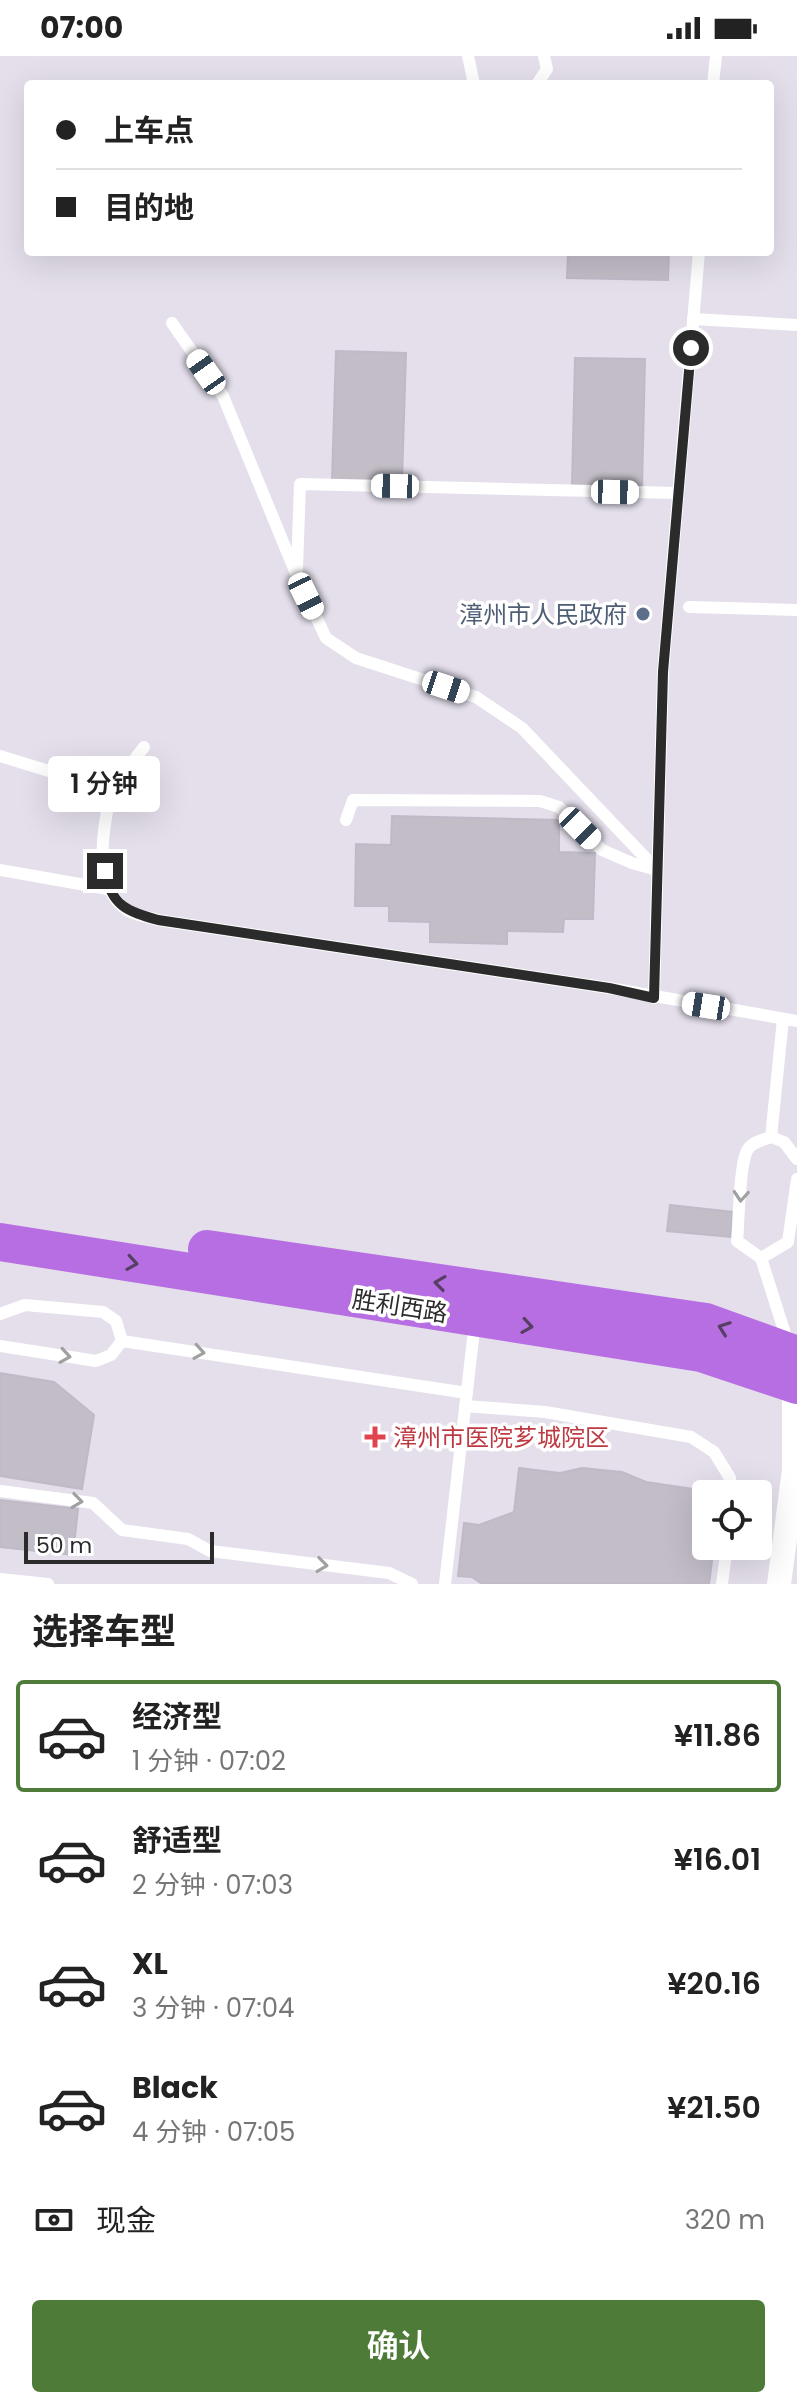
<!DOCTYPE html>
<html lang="zh">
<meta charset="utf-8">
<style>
:root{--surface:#fff;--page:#f6f6f6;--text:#222;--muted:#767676;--line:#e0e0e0;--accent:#4e7b37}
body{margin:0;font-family:Poppins,"Noto Sans SC",sans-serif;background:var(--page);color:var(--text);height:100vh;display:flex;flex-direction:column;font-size:30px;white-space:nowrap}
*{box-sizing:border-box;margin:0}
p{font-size:26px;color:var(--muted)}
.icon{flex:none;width:44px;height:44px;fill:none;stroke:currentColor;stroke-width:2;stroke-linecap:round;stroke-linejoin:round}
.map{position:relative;height:1528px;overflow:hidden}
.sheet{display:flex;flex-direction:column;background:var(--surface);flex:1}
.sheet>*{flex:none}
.banner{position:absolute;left:24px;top:24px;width:750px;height:176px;border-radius:8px;box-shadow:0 8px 32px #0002;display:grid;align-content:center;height:176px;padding:0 32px;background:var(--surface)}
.tools{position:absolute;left:692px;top:1424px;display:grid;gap:16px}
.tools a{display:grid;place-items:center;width:80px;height:80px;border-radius:8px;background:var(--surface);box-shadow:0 8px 32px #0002;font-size:40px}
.scale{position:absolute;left:24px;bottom:20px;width:190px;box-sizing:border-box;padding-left:8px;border:4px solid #2b2b2b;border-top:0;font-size:22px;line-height:28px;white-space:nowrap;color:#2b2b2b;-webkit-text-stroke:6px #fff;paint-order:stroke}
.end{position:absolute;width:36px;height:36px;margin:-18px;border:10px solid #2b2b2b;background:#fff;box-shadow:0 0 0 4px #fff}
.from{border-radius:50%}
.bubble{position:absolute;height:56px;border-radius:8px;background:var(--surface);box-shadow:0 8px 32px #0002;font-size:26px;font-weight:600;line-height:56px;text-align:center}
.car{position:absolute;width:24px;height:48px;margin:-24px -12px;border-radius:10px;box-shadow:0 0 6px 2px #0007;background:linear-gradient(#fff 24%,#345 0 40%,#fff 0 76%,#345 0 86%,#fff 0)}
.banner b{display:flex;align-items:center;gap:28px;height:76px;font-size:30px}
.banner b+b{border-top:2px solid var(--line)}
.banner i{width:20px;height:20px;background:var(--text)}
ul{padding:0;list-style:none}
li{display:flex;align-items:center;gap:24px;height:112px;margin:0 16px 12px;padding:0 16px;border:4px solid transparent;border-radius:8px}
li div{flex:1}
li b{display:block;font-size:30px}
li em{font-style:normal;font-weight:600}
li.on{border-color:var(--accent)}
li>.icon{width:72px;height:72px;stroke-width:1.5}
h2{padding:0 32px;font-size:36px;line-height:96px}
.pay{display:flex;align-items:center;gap:20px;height:88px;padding:0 32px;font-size:30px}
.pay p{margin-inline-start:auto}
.cta{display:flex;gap:16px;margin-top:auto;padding:16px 32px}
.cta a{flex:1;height:92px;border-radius:8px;background:var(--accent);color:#fff;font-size:32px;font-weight:600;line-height:92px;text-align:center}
.status{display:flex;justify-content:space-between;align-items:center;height:56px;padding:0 40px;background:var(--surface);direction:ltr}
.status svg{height:22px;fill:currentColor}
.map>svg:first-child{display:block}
.building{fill:#c2bdc7;stroke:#c0b9c7;stroke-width:2}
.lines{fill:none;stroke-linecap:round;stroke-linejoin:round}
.service{stroke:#fff;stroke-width:12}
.minor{stroke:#fff;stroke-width:24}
.primary{stroke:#b66ee2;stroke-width:38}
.oneway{stroke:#a0a0a0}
.oneway2{stroke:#553f62}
.route{stroke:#2b2b2b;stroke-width:10}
.service-dot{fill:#5c6f8a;stroke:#fff;stroke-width:3}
.health-dot{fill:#e0444e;stroke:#fff;stroke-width:3}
.labels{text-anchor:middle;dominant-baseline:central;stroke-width:7;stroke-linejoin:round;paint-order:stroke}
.service-label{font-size:24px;fill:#4e5e75;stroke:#fff;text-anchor:end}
.street-label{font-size:24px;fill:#2b2b2b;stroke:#fff}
.health-label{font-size:24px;fill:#be3a42;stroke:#fff;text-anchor:start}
</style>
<div class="status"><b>07:00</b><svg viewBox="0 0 49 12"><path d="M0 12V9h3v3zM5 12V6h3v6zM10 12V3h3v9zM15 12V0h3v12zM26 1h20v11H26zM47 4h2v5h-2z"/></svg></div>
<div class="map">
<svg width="797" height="1528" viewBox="0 0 797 1528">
<rect width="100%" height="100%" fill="#e4dfeb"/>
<g class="building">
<path d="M568 196H669L668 224 567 222Z"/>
<path d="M336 295 406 297 402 424 332 423Z"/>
<path d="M575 302 645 303 642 431 572 429Z"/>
<path d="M392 760 559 764V796L595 797 593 863H564L563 876 507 875V888L430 886V866L389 865V850H355L356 788 391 789Z"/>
<path d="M670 1149 733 1156 731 1181 667 1175Z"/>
<path d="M0 1317 54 1326 94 1359 82 1433 0 1420Z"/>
<path d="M519 1412 560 1417 582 1412 622 1416 646 1426 694 1433 693 1439 702 1441V1445L706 1446V1490H714L709 1528H482L472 1521 458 1520 464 1467 479 1469 514 1456Z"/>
<path d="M0 1444 78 1453 73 1499 0 1491Z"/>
</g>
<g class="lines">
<g class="service">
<path d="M468 0 474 28"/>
<path d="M537 28 547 13 544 0"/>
<path d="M713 28 716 0"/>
<path d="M693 263 797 269"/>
<path d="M172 267 223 340 297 520 326 582 356 602 476 641 522 672 657 814"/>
<path d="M297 513 300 428 678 437"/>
<path d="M689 551 797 554"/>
<path d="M0 700 111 734C104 771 90 829 127 854 135 860 149 861 158 864L609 932 797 965"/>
<path d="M111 734 144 691"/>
<path d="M346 764 353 744 540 745 559 751 602 794 632 807 657 814"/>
<path d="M0 814 108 833"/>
<path d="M654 942 663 616 699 196"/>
<path d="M771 1081 783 963"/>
<path d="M761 1202 788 1186 797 1123"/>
<path d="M0 1258 25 1249 103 1256 116 1265 122 1285"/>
<path d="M122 1285 467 1337"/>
<path d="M0 1290 96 1305 111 1299 122 1285"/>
<path d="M789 1290 761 1202 737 1185C739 1167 739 1106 748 1093 753 1086 762 1084 771 1081L784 1086 797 1103"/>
<path d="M465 1350 545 1356 691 1381 714 1396 730 1422 731 1438"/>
<path d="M0 1435 93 1447 122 1474 188 1483 210 1495 389 1517 412 1528"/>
<path d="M0 1523 48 1528"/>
<path d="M445 1528 475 1265"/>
<path d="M722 1528 727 1490"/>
</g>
<path class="minor" d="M779 1528 794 1414V1315"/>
<g class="primary">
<path d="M0 1186 701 1297 797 1329"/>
<path d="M207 1193 706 1266 797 1299"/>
</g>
</g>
<defs><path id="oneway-chevron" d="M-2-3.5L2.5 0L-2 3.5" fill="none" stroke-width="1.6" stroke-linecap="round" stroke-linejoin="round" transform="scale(2)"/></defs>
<g class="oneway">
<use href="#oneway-chevron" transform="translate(741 1140) rotate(94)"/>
<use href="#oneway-chevron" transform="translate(199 1296) rotate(9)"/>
<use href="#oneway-chevron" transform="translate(65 1300) rotate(9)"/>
<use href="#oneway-chevron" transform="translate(77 1445) rotate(7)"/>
<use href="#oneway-chevron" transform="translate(322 1509) rotate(7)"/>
</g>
<g class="oneway2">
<use href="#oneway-chevron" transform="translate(132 1207) rotate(9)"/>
<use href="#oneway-chevron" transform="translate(440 1227) rotate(-172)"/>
<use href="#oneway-chevron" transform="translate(527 1270) rotate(9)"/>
<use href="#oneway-chevron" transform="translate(724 1272) rotate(-160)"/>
</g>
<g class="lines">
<path class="route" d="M105 815C111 850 127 855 158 864L609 932 654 942 663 616 691 292"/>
</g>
<circle class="service-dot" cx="643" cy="558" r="8"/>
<path class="health-dot" d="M371 1369h8v8h8v8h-8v8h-8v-8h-8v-8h8z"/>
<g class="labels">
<g class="service-label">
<text x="627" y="558">漳州市人民政府</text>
</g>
<g class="street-label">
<text transform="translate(400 1250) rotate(9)">胜利西路</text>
</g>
<g class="health-label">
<text x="393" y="1381">漳州市医院芗城院区</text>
</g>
</g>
</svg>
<div class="tools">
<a><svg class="icon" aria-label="locate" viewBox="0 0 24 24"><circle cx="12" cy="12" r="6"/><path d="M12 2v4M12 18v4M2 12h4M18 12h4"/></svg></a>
</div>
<div class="scale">50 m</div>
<i class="end from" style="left:691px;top:292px"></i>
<i class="end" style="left:105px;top:815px"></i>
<div class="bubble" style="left:48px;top:700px;width:112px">1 分钟</div>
<i class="car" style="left:206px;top:316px;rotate:325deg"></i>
<i class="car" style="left:395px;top:430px;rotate:271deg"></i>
<i class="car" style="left:615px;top:436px;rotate:91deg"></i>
<i class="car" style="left:306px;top:540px;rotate:154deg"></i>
<i class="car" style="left:446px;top:631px;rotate:108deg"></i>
<i class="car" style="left:580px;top:772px;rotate:135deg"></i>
<i class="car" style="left:706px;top:950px;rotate:279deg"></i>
<div class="banner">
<b><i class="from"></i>上车点</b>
<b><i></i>目的地</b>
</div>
</div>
<section class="sheet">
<h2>选择车型</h2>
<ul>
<li class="on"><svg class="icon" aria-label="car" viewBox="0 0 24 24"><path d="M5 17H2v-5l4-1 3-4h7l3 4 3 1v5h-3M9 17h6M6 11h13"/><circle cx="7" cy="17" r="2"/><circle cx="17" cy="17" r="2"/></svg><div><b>经济型</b><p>1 分钟 · 07:02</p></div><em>¥11.86</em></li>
<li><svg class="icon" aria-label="car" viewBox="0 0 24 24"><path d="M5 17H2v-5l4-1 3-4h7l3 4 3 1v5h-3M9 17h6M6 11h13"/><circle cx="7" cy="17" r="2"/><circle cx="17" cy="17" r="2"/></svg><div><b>舒适型</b><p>2 分钟 · 07:03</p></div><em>¥16.01</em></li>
<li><svg class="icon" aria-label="car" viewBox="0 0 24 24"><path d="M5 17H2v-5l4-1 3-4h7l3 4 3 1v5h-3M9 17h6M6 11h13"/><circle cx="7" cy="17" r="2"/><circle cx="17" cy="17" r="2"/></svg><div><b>XL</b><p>3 分钟 · 07:04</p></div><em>¥20.16</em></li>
<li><svg class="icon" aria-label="car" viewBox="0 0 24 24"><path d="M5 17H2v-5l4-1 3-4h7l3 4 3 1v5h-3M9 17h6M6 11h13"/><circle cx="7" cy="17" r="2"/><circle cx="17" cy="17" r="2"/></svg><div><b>Black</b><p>4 分钟 · 07:05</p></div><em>¥21.50</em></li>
</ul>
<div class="pay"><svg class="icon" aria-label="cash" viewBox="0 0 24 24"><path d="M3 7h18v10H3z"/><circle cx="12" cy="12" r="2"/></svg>现金<p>320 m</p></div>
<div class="cta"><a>确认</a></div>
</section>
